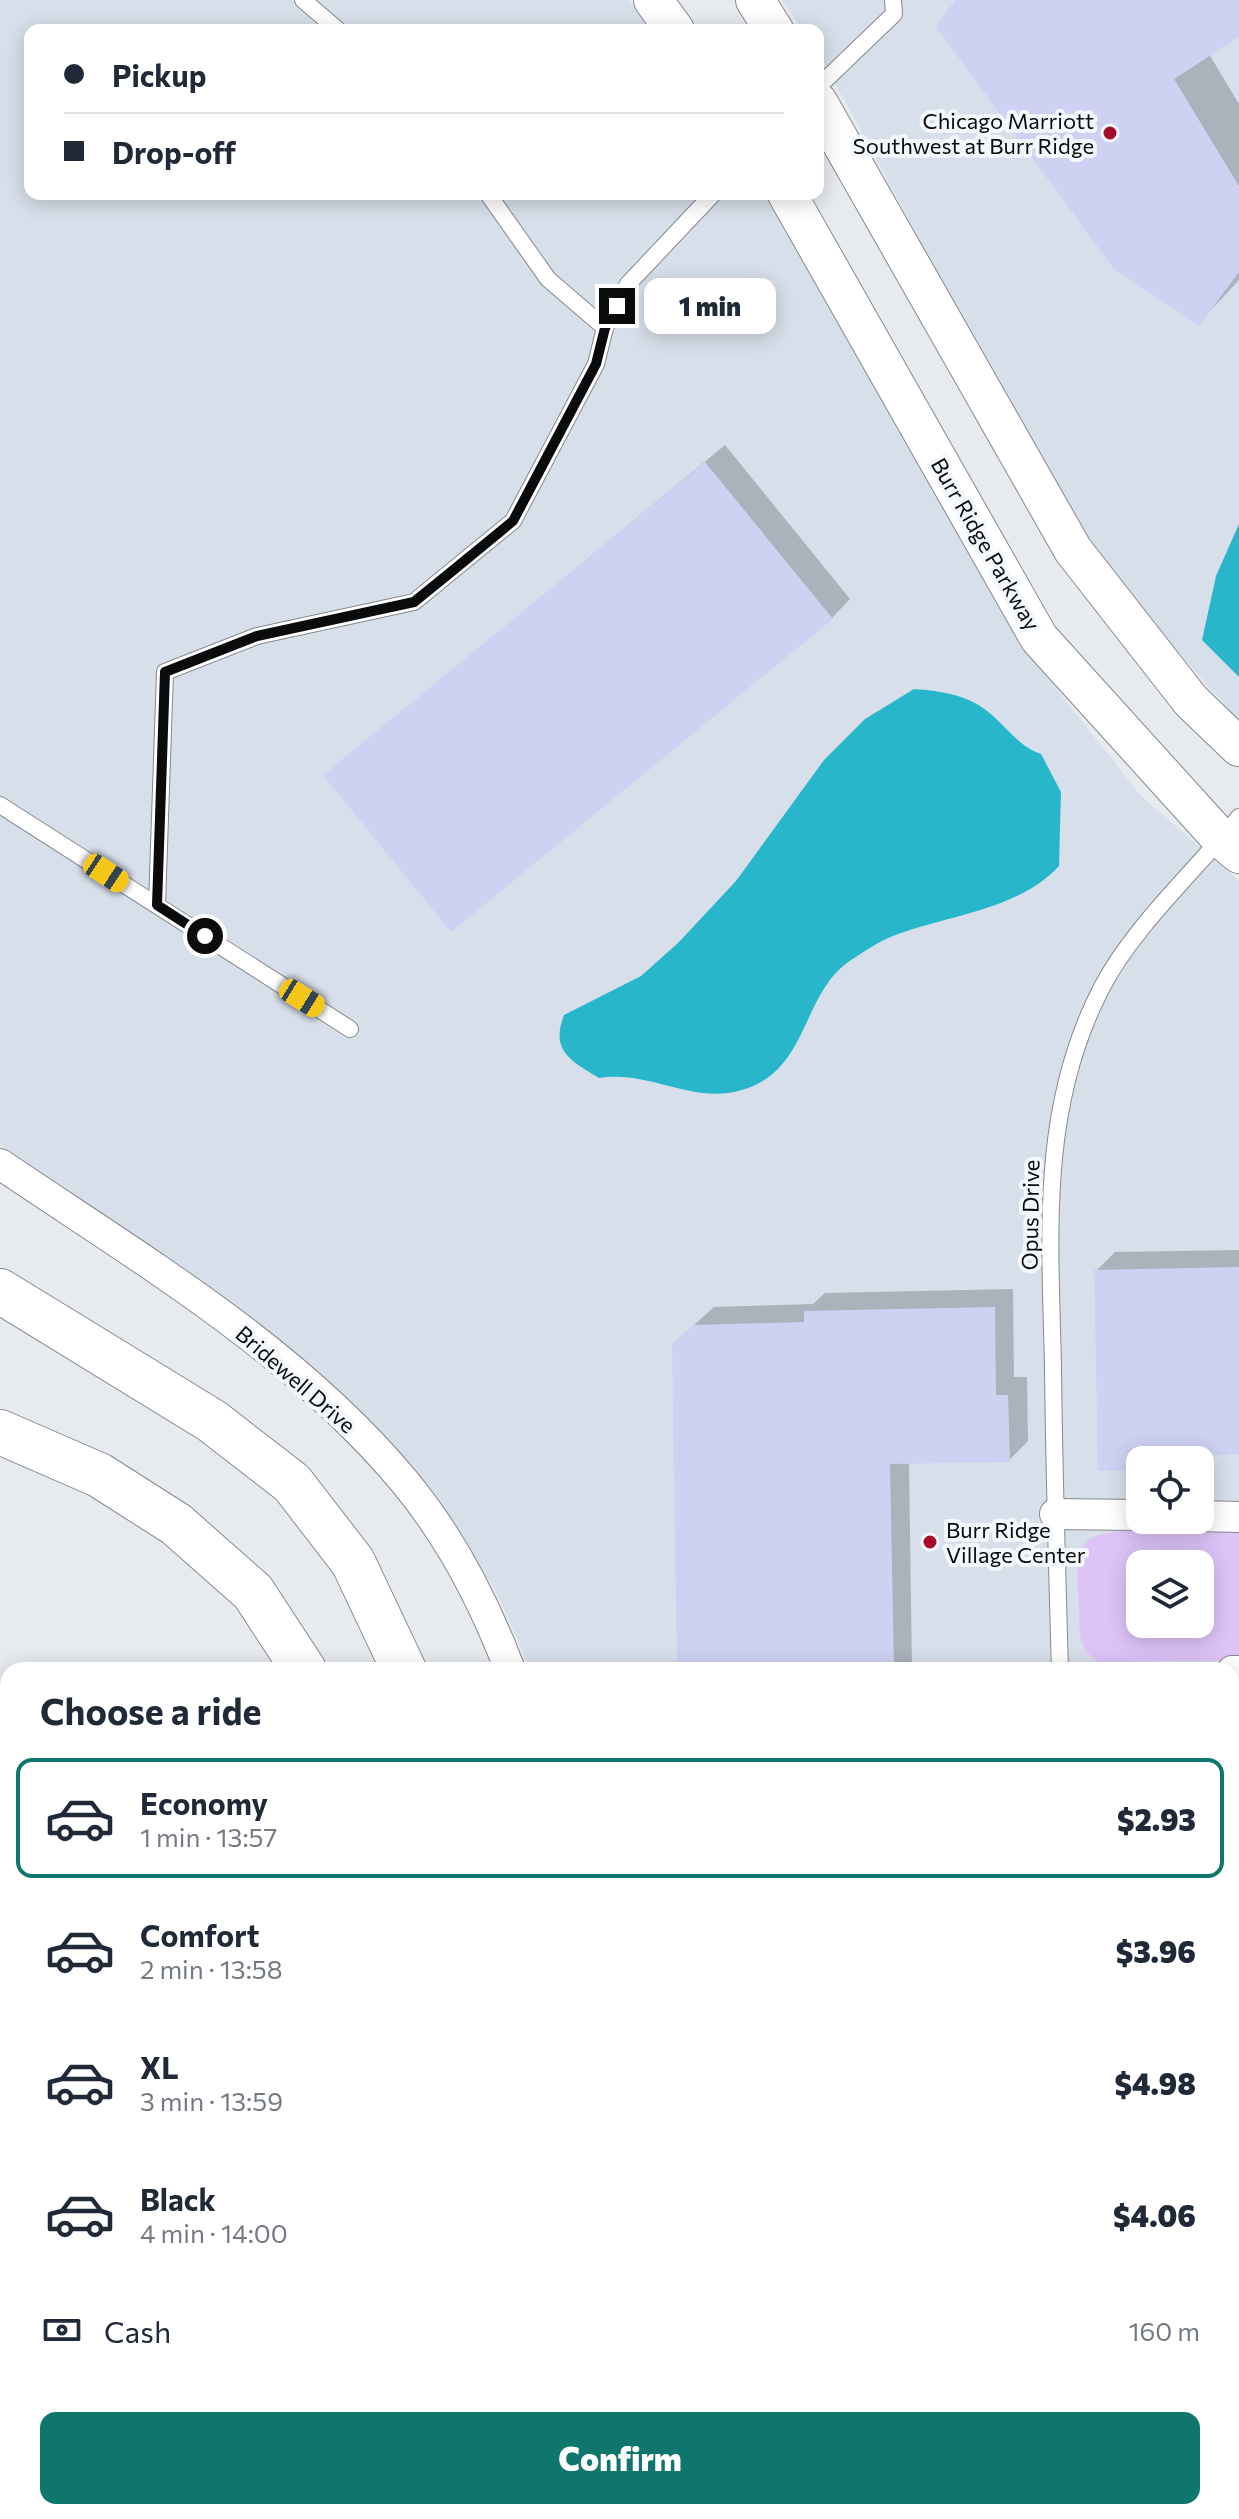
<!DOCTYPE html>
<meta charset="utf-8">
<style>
:root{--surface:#fff;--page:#f2f2f3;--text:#1f2937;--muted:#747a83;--line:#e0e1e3;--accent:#0f766e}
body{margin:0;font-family:Commissioner,sans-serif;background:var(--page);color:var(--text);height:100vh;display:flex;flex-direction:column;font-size:30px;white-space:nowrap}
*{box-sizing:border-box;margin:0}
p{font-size:26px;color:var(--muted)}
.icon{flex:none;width:44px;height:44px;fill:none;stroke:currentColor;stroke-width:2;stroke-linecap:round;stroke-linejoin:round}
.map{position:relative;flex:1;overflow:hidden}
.panel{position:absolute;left:0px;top:1662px;width:1240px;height:858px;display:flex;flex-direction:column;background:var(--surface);border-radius:24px 24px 0 0;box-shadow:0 4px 20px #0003}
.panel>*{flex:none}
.top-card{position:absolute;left:24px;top:24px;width:800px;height:176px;border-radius:16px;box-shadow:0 4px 20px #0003;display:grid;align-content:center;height:176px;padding:0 40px;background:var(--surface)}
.tools{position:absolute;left:1126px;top:1446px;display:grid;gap:16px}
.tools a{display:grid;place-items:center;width:88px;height:88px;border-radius:16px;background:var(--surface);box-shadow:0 4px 20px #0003;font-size:40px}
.end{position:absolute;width:36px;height:36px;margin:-18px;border:10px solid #0a0b0d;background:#fff;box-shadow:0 0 0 4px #fff}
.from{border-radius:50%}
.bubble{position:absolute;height:56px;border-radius:16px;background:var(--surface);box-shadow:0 4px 20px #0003;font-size:26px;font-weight:800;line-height:56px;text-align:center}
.car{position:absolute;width:24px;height:48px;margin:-24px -12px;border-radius:10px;box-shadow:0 0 6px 2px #0007;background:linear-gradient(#f5c518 24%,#345 0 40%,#f5c518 0 76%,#345 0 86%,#f5c518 0)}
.top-card b{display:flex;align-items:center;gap:28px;height:76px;font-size:30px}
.top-card b+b{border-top:2px solid var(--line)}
.top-card i{width:20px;height:20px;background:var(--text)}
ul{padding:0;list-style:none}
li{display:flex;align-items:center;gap:24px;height:120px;margin:0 16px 12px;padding:0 24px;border:4px solid transparent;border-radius:16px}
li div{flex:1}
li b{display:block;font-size:30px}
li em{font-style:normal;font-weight:800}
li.current{border-color:var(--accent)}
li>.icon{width:72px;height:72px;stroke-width:1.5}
h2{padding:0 40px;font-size:36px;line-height:96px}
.pay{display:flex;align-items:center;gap:20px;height:88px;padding:0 40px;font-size:30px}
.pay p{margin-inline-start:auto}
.button{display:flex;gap:16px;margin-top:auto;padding:16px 40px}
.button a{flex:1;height:92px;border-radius:16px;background:var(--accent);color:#fff;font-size:32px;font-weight:800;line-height:92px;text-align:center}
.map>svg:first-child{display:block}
.built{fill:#d7dfea;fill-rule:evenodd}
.green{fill:#dec3f9;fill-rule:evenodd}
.water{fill:#28b7ca}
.shadow{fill:#0003}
.building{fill:#cfd1f2}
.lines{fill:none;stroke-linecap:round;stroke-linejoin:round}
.service-casing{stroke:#86898e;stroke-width:18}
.minor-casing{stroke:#86898e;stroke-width:32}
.tertiary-casing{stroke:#86898e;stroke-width:40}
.motorway-casing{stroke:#86898e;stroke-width:46}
.service{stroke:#fff;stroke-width:16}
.minor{stroke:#fff;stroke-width:30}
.tertiary{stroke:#fff;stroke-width:38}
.motorway{stroke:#fff;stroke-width:44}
.route{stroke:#0a0b0d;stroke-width:10}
.poi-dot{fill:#a60b2a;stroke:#f4f8fd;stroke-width:3}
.labels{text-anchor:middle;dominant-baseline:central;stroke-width:8;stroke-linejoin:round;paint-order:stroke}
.poi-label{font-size:22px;fill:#0a0b0d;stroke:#f4f8fd;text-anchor:end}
.street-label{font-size:22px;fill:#0a0b0d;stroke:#f4f8fd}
</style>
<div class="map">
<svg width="1239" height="2519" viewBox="0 0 1239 2519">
<rect width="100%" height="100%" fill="#e7eaef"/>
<g class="built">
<path d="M0 0H629L653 30H30V194H769L945 507 1060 694 1142 797 1239 881V2519H677L675 2512H1232V1670H531L496 1592 432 1489 329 1380 0 1145ZM1140 1460H1200V1520H1140ZM1140 1564H1200V1624H1140Z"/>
<path d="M781 0H1239V721L1125 592 1042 467 818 51V30H803Z"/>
</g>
<path class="green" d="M1239 1529V1660L1100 1662C1078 1652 1079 1630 1079 1609 1079 1588 1072 1559 1086 1542 1104 1523 1210 1530 1239 1529ZM1140 1564H1200V1624H1140Z"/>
<g class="water">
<path d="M1239 524V677L1202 640 1216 576Z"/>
<path d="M914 689C942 691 970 695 992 715 1009 730 1019 746 1041 754L1061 792 1059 866C1019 910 947 915 893 936 879 941 864 952 851 960 803 992 809 1062 753 1086 698 1110 653 1069 599 1078 571 1061 550 1051 564 1015L641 976 678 943 736 881 824 760 865 719Z"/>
</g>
<g class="shadow">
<path d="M958 0H1239V35L1209 54 1239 104V280L1199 323Z"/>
<path d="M725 445 850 599 832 618 326 775Z"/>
<path d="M1239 1250V1452L1195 1453 1188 1460H1140V1468L1096 1271 1115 1252Z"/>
<path d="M1013 1289 1014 1377H1027L1028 1441 1009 1460 909 1462 912 1670H679L694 1325 714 1307 813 1304 825 1293Z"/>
<rect x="1232" y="1714" width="7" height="173"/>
</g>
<g class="building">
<path d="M955 0H1239V37L1174 79 1239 186V272L1199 326 1114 269 936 27Z"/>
<path d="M705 462 833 619 451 932 323 775Z"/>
<path d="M1239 1267V1454L1140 1460V1470L1098 1471 1094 1270Z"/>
<path d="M995 1307 996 1395H1008L1010 1462 890 1464 894 1670H677L672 1344 693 1325 804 1322V1311Z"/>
<path d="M1239 1731V1889H1232V1732Z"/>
</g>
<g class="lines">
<g class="service-casing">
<g id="service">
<path d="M303 0 338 30"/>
<path d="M818 87 894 14 893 0"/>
<path d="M488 194 548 279 605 328"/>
<path d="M0 805 350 1029"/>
<path d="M157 905 165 672 257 636 414 602 513 521 596 364 605 328 628 284 713 194"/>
<path d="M1060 1670C1057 1569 1054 1468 1053 1367 1050 1234 1039 1108 1102 987 1134 926 1196 870 1239 817"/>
<path d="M1232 1961H1239"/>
<path d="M1232 2170 1239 2165"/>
<path d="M1232 2285 1239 2286"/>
<path d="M1232 2425 1239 2416"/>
<path d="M1155 2519 1160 2512"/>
</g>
</g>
<g class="minor-casing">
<g id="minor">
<path d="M0 1164C140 1259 294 1349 404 1481 449 1535 485 1604 510 1670"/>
<path d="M1055 1514 1140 1515"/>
<path d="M1200 1516 1239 1517"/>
<path d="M1232 1671H1239"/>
<path d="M655 2512 657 2519"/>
</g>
</g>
<g class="tertiary-casing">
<g id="tertiary">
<path d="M653 0 675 30"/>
<path d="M755 0 774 30"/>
<path d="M818 102 1073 550 1191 701 1239 747"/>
<path d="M787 194 1039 638 1221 839 1239 854"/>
</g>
</g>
<g class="motorway-casing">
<g id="motorway">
<path d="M0 1291 212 1421 292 1483 353 1562 404 1670"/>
<path d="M0 1432 99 1475 176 1524 253 1592 304 1670"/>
<path d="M0 2442 8 2440"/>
<path d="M554 2512 556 2519"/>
</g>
</g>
<use href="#service" class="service"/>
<use href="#minor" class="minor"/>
<use href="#tertiary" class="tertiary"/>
<use href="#motorway" class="motorway"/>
</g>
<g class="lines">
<path class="route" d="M205 936 157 905 165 672 257 636 414 602 451 572 513 521 596 364 605 328 617 306"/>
</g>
<g class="poi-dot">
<circle cx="1110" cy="133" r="8"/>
<circle cx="930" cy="1542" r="8"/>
</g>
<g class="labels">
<g class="poi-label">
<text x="1094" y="120">Chicago Marriott<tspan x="1094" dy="25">Southwest at Burr Ridge</tspan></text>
<text x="946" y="1529" text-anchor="start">Burr Ridge<tspan x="946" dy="25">Village Center</tspan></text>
</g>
<g class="street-label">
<text transform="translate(986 544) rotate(60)">Burr Ridge Parkway</text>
<text transform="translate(1030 1215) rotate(-89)">Opus Drive</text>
<text transform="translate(296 1379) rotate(41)">Bridewell Drive</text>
</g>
</g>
</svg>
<div class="tools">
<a><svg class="icon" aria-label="locate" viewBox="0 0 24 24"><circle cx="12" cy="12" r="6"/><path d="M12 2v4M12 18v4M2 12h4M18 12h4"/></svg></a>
<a><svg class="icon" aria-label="layers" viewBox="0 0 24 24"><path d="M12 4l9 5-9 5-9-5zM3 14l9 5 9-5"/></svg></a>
</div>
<i class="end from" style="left:205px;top:936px"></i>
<i class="end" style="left:617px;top:306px"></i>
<div class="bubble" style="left:644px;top:278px;width:132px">1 min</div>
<i class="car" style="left:106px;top:873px;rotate:123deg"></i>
<i class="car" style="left:302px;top:998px;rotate:122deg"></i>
<div class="top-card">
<b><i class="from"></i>Pickup</b>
<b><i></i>Drop-off</b>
</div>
<section class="panel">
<h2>Choose a ride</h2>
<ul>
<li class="current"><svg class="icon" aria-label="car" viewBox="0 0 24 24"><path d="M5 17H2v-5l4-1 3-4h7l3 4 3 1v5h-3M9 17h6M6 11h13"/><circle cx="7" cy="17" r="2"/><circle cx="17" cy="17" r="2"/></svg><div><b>Economy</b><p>1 min · 13:57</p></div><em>$2.93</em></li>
<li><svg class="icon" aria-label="car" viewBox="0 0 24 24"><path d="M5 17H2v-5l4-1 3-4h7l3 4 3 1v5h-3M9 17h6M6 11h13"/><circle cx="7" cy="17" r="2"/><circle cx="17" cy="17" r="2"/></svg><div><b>Comfort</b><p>2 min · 13:58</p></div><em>$3.96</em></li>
<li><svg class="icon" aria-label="car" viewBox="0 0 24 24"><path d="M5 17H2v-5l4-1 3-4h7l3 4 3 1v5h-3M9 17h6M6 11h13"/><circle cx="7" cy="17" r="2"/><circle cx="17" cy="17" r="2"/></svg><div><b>XL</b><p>3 min · 13:59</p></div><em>$4.98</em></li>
<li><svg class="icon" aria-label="car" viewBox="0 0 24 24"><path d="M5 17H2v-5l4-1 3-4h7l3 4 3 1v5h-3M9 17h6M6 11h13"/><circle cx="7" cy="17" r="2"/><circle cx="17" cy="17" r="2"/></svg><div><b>Black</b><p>4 min · 14:00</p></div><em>$4.06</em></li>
</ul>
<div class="pay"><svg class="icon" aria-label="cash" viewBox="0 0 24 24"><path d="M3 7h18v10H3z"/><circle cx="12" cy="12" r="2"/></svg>Cash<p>160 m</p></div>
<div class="button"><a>Confirm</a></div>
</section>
</div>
